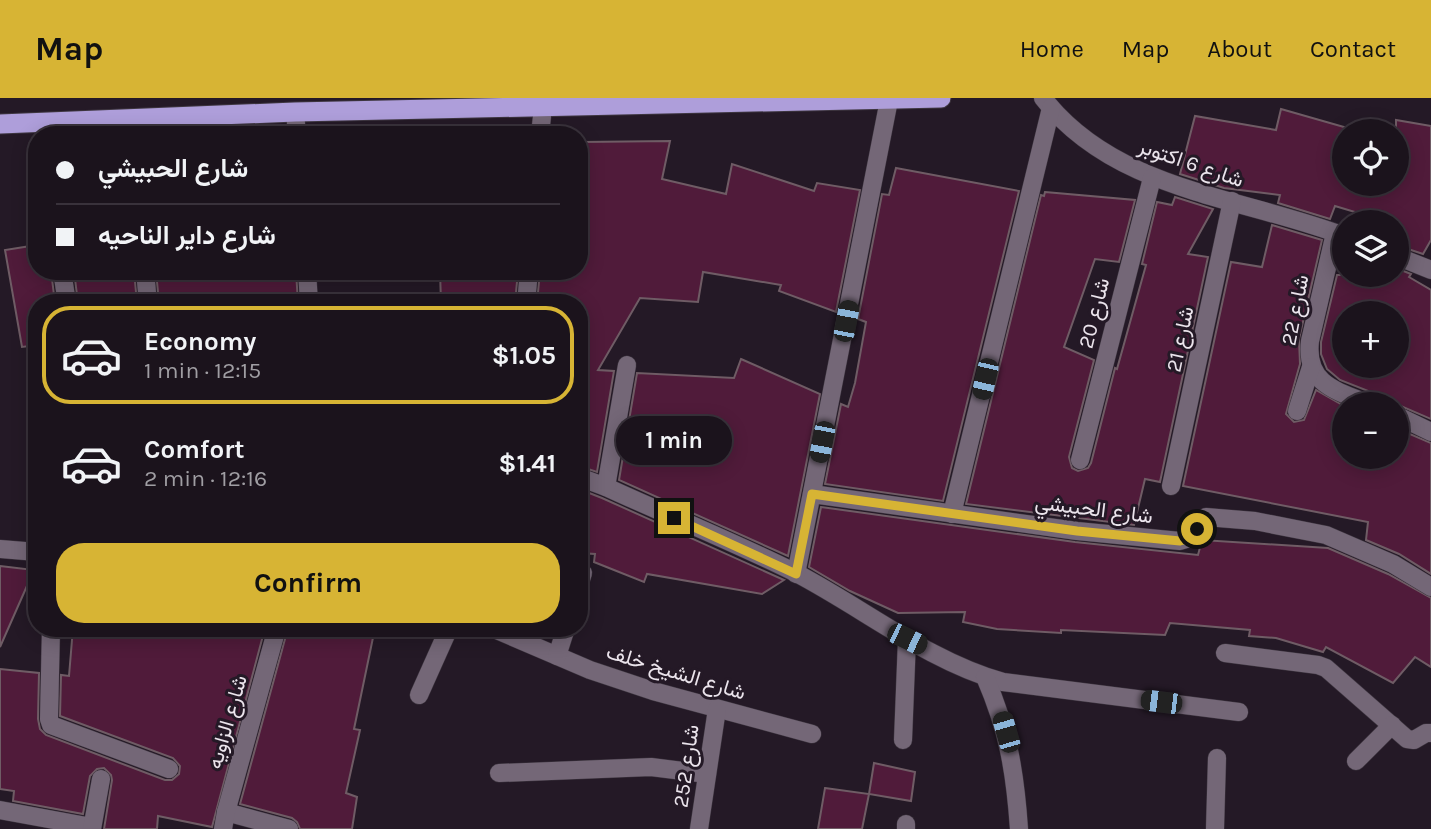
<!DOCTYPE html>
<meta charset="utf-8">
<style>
:root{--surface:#1b131c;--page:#282029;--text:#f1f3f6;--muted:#a09ea3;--line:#39323b;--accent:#d7b434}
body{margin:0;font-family:Karla,Vazirmatn,sans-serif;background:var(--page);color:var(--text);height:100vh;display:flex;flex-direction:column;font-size:26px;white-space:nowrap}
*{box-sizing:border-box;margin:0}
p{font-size:23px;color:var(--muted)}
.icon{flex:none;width:38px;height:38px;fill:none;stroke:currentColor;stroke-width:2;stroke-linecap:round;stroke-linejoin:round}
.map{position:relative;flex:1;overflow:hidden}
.details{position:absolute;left:28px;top:196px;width:560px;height:343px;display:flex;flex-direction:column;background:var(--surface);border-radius:28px;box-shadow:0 4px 18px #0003,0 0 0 2px var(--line)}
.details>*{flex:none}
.top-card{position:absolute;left:28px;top:28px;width:560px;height:154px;border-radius:28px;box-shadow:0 4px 18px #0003,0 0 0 2px var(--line);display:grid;align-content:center;height:154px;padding:0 28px;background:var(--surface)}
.controls{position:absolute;left:1332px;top:21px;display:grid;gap:14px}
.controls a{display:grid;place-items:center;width:77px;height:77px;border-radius:50%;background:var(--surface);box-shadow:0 4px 18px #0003,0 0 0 2px var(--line);font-size:35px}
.end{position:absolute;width:32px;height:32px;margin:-16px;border:9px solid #d7b434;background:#111;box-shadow:0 0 0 4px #111}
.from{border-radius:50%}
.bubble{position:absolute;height:49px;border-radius:24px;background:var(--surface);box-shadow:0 4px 18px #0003,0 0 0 2px var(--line);font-size:23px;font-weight:700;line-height:49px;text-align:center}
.car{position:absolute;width:21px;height:42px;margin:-21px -10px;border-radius:9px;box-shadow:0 0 5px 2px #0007;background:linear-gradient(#222 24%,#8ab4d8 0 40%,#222 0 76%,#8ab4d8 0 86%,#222 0)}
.top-card b{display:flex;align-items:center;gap:24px;height:66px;font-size:26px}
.top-card b+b{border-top:2px solid var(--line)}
.top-card i{width:18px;height:18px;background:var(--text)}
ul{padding:12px 0 0;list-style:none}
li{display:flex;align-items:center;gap:21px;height:98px;margin:0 14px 10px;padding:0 14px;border:4px solid transparent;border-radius:28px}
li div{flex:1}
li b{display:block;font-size:26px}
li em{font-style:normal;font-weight:700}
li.current{border-color:var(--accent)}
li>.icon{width:63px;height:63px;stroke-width:1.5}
.button{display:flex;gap:14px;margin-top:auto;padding:14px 28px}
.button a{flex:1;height:80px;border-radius:28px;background:var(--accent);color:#111;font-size:28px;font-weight:700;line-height:80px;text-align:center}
header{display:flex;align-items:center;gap:42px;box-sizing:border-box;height:98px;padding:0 35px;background:var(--accent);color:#111}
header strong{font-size:33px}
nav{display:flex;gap:38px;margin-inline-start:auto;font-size:24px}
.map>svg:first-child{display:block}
.building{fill:#501b3a;stroke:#6f5c65;stroke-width:2;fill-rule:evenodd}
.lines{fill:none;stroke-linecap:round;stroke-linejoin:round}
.minor-casing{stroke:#3e3640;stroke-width:19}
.trunk-casing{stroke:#3e3640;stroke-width:21}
.minor{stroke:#746777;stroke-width:18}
.trunk{stroke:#ae9eda;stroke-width:19}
.route{stroke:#d7b434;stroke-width:9}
.labels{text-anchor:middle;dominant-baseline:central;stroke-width:6;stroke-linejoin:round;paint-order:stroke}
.street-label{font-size:21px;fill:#ebe4ec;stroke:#241926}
</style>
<header>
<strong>Map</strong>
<nav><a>Home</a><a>Map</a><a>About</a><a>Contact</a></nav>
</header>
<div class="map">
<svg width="1431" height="731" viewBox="0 0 1431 731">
<rect width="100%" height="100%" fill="#241926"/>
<g class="building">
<path d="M1281 11 1344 29V86H1396V22L1431 28V142L1423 156 1396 147V124H1388L1335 108 1330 121 1278 105 1280 97 1224 90 1180 76 1195 18 1276 32Z"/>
<path d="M670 43 662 81 726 96 732 66 814 93 817 85 860 92 836 214 779 193 781 187 703 174 698 204 640 200 598 272 614 273 597 374 579 368V205H537L540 173H579V60L582 44Z"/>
<path d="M896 70 1019 93 943 403 825 386 841 306 848 309 855 285 866 224 858 221 882 96 889 97Z"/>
<path d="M1045 94 1135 102 1119 164 1095 161 1064 249 1094 262 1069 359 1072 370 1078 373 1088 370 1091 365 1115 270 1117 271 1146 167 1142 166 1157 104 1172 107 1175 99 1213 111 1188 156 1208 159 1160 384 1145 381 1134 427 966 406 1041 97 1044 98Z"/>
<path d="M1272 127 1322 142 1299 241 1300 266 1286 316 1294 324 1304 322 1316 292 1344 308V359H1396V330L1431 345V476L1399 456 1366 442 1368 424 1183 388 1231 164 1262 169Z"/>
<path d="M37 147V173H51L55 205H37V247L22 249 5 152Z"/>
<path d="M1396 170 1411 176 1409 179 1431 192V321L1396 306V304L1340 282 1327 271 1321 256V244L1337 177H1396ZM1344 215H1396V268H1344Z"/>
<path d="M74 173H134L137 205H78Z"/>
<path d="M156 173H296L298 205H159Z"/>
<path d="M440 173H518L515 205H441Z"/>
<path d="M741 261 820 296 788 458 619 382 637 275 734 280Z"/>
<path d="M579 391 602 400 784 482 762 496 647 476 644 484 594 464 595 456 579 455Z"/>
<path d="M821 409 1075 444 1198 457 1202 442 1328 450 1388 476 1431 500V569L1415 559 1393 585 1326 549 1323 554 1276 540 1249 538 1250 532 1170 525 1165 537 1061 532V535L997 531 963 524 965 514 898 515 850 493 809 469Z"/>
<path d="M0 468 34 472 0 549Z"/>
<path d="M73 530H265L212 729 158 718 157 731H104L112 682 111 677 104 670 97 671 90 678 83 716 13 703 14 693 0 691V571L39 575 38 621 40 631 46 637 165 682H172L179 676 180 668 173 660 60 618 61 577 69 578Z"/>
<path d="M288 530H375L354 631 360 632 346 695 357 699 352 731H300L297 724 292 720 240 706Z"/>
<path d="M874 665 915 674 911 703 869 696Z"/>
<path d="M825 690 869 696 862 731H818Z"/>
</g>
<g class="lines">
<g class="minor-casing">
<g id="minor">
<path d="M1043 0C1115 93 1242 99 1344 138"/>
<path d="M295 14 297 37"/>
<path d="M540 37 543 9"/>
<path d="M1335 135 1310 243C1305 286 1336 293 1370 306"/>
<path d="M1396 158 1431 172"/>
<path d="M62 173 67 205"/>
<path d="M145 173 148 205"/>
<path d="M307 173 309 205"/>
<path d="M526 205 529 173"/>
<path d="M1297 313 1311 269"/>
<path d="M1396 317 1431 334"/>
<path d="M1080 362 1152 80"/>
<path d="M579 379 606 389C669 418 734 444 796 475 865 511 928 563 1003 584L1239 614"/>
<path d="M1171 388 1232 103"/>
<path d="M606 389 627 267"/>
<path d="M812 396 1077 433 1180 443 1190 440 1198 426 1206 419 1255 423 1326 437 1393 466 1431 489"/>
<path d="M952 416 1051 10"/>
<path d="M0 451 37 454"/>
<path d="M796 476 889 2"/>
<path d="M579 488 583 475"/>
<path d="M51 530 49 621 51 627 169 671"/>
<path d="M492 530 590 572 653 593 812 636"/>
<path d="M1225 555 1318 567 1326 570 1407 641 1414 642 1426 635H1431"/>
<path d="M557 558 566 530"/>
<path d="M985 579C1008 632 1015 673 1019 731"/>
<path d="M419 597 449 530"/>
<path d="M903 642 907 541"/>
<path d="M1356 663 1392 627"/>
<path d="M499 675 651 669 707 676"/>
<path d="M0 712 92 729"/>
<path d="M226 714 289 731"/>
<path d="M92 731 101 681"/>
<path d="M223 731 226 714 277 530"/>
<path d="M699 731 717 611"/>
<path d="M906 731V726"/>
<path d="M1215 731 1217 660"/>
</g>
</g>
<g class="trunk-casing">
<path id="trunk" d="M0 26 295 14 941 0"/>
</g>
<use href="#minor" class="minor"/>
<use href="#trunk" class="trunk"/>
</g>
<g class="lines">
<path class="route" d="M674 420 796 476 812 396 1077 433 1180 443 1190 440 1197 431"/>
</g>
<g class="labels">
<g class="street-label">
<text transform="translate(1191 65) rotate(19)">شارع 6 اكتوبر</text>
<text transform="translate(1295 212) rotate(-79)">شارع 22</text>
<text transform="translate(1094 215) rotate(-76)">شارع 20</text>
<text transform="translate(1180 241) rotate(-78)">شارع 21</text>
<text transform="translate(1094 411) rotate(7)">شارع الحبيشي</text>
<text transform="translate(676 574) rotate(17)">شارع الشيخ خلف</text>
<text transform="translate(227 624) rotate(-74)">شارع الزاويه</text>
<text transform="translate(686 668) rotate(-82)">شارع 252</text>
</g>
</g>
</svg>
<div class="controls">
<a><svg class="icon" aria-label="locate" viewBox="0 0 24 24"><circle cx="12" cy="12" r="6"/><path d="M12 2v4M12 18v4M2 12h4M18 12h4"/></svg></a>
<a><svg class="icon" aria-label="layers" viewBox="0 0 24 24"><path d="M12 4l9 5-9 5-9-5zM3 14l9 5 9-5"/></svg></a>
<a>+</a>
<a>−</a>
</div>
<i class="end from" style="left:1197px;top:431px"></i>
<i class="end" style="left:674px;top:420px"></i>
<div class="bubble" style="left:616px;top:318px;width:116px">1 min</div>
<i class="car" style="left:846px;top:223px;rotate:11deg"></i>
<i class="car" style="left:985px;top:281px;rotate:193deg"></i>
<i class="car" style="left:822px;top:344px;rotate:191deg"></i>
<i class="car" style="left:907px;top:541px;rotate:116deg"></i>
<i class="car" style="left:1161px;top:604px;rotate:277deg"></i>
<i class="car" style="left:1006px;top:634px;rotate:344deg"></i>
<div class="top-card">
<b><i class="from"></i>شارع الحبيشي</b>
<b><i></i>شارع داير الناحيه</b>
</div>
<section class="details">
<ul>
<li class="current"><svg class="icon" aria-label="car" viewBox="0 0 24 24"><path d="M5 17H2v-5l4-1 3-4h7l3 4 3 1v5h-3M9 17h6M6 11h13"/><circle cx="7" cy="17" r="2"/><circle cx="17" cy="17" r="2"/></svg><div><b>Economy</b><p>1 min · 12:15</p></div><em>$1.05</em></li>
<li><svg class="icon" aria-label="car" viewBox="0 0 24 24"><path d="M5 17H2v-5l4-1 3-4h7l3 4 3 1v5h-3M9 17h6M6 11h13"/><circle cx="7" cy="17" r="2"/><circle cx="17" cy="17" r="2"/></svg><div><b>Comfort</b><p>2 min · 12:16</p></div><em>$1.41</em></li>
</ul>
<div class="button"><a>Confirm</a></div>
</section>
</div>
